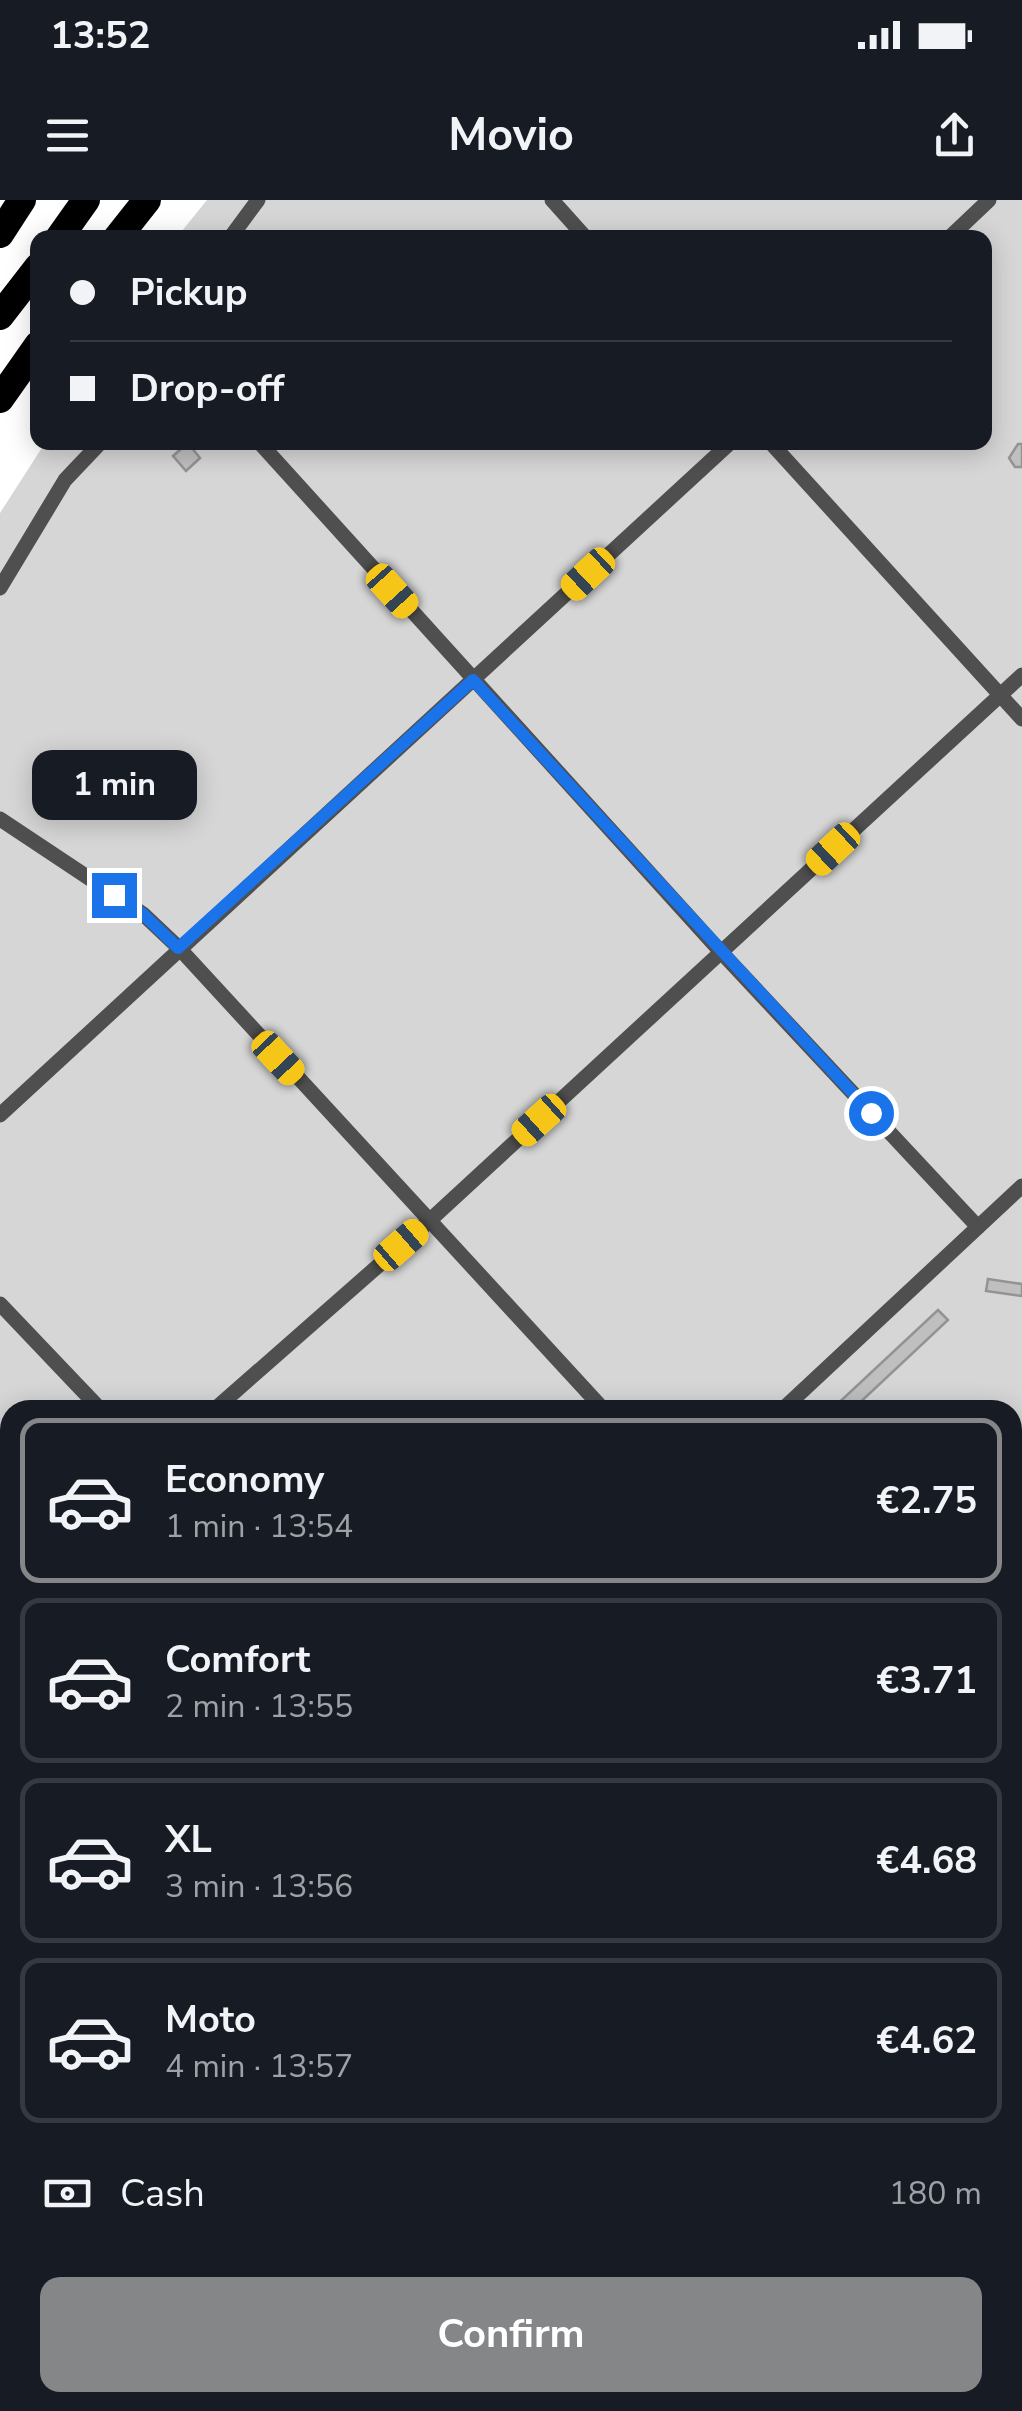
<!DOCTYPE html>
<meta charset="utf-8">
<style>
:root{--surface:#171b24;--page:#242831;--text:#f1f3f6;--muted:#9ea1a6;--line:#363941;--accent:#858687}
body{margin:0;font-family:"Nunito Sans",sans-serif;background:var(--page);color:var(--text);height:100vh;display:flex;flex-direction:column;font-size:38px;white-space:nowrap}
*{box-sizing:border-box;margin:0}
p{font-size:32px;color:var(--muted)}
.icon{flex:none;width:55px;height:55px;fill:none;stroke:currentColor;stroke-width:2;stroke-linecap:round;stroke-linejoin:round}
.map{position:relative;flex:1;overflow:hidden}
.side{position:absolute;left:0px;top:1200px;width:1022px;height:1012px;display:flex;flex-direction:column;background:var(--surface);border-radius:30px 30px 0 0;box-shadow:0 5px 25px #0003}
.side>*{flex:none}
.banner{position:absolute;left:30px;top:30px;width:962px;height:220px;border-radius:20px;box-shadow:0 5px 25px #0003;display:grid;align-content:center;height:220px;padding:0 40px;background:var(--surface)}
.end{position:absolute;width:45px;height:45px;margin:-22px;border:12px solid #1a73e8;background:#fff;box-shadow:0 0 0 5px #fff}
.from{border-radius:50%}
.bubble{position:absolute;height:70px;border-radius:20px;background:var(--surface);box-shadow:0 5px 25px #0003;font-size:32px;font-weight:700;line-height:70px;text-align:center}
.car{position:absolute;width:30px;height:60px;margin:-30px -15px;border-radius:12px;box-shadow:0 0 8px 2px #0007;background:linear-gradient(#f5c518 24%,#345 0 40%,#f5c518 0 76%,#345 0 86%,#f5c518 0)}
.banner b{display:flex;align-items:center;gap:35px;height:95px;font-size:38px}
.banner b+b{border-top:2px solid var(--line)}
.banner i{width:25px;height:25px;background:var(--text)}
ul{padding:18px 0 0;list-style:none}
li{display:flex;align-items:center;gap:30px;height:165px;margin:0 20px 15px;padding:0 20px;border:5px solid var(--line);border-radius:20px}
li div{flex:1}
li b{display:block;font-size:38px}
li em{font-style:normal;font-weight:700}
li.on{border-color:var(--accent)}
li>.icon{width:90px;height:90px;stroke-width:1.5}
.pay{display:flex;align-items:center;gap:25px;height:110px;padding:0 40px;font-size:38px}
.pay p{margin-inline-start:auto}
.action{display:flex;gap:20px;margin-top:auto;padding:20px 40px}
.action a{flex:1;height:115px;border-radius:20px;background:var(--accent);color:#fff;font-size:40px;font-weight:700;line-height:115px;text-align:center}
.status{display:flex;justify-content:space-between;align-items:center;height:70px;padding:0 50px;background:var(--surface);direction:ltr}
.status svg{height:28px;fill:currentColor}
header{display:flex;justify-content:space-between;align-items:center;height:130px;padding:0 40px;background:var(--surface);font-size:45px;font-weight:700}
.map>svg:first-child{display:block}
.green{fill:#d6d6d6;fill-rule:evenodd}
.building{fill:#bfbfbf;stroke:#939393;stroke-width:2.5}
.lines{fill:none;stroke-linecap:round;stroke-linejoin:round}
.service{stroke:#4f4f4f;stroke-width:15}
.trunk{stroke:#000;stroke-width:28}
.route{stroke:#1a73e8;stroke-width:12}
</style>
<div class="status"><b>13:52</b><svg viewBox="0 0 49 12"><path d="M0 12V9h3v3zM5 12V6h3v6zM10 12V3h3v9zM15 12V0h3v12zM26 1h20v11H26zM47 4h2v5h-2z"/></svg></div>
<header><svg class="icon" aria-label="menu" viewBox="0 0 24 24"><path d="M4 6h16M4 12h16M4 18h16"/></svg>Movio<svg class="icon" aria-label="share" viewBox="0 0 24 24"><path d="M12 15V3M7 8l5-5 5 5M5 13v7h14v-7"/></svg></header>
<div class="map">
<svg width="1022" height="2211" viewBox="0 0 1022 2211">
<rect width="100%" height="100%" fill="#fff"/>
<path class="green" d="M207 0H1022V2211H0V313L45 243 985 242V38L177 37ZM10 1210H1012V2202H10Z"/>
<g class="building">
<path d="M188 243 200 258 186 271 173 256Z"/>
<path d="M1018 244H1022V267H1015L1009 258Z"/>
<path d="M988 1079 1022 1084V1096L986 1091Z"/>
<path d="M938 1110 948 1120 852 1210H831Z"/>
<path d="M10 1460V1516L0 1506V1469Z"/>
<path d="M0 1647 10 1658V1737L0 1727Z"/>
<path d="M1012 1723 1022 1734V1780L1012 1769Z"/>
<path d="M1012 1812 1022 1822V1873L1012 1863Z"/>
<path d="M1012 1905 1022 1916V1966L1012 1956Z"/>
<path d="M1012 1998 1022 2008V2053L1012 2062Z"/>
<path d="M560 2202H604L612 2211H568Z"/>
<path d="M661 2202H744L735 2211H669Z"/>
<path d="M803 2202H849L840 2211H794Z"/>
</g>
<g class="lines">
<g class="service">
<path d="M552 0 586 38"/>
<path d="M230 38 258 0"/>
<path d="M949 38 989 0"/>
<path d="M259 242 721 752 978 1027"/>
<path d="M770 242 1022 519"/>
<path d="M0 388 65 280 101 242"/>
<path d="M0 619 143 714 179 748 604 1210"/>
<path d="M0 915 731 242"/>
<path d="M0 1104 101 1210"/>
<path d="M214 1210 428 1022 1022 475"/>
<path d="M782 1210 1022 986"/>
<path d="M0 1417 10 1407"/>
<path d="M1012 1455 1022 1456"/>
<path d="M0 1582 10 1593"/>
<path d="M1012 1599 1022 1590"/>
<path d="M1012 1654 1022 1665"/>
<path d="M0 1934 10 1925"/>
<path d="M1012 2121 1022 2112"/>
<path d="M193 2202 201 2211"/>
<path d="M496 2202 501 2211"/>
<path d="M1008 2202 1015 2211"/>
<path d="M354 2211 364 2202"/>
<path d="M916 2211 926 2202"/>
</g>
<g class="trunk">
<path d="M0 34 22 0"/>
<path d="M59 38 86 0"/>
<path d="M117 38 147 0"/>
<path d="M0 116 38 67"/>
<path d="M0 199 38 145"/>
</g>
</g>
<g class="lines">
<path class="route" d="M114 695 143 714 178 748 473 480 871 913"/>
</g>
</svg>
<i class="end from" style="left:871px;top:913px"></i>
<i class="end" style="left:114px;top:695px"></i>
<div class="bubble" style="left:32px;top:550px;width:165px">1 min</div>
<i class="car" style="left:588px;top:374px;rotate:227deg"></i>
<i class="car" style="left:392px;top:391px;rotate:138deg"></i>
<i class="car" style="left:833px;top:649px;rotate:227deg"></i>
<i class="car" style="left:278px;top:858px;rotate:137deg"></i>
<i class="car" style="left:539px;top:920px;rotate:228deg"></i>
<i class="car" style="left:401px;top:1045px;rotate:49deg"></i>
<div class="banner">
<b><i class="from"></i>Pickup</b>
<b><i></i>Drop-off</b>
</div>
<section class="side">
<ul>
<li class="on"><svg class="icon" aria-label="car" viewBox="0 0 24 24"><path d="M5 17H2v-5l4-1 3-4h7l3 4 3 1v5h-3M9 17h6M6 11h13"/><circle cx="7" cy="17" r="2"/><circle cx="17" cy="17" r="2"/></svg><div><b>Economy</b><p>1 min · 13:54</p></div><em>€2.75</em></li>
<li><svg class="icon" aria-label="car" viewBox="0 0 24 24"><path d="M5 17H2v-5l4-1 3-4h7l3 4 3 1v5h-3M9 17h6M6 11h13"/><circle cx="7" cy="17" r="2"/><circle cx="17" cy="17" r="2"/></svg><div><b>Comfort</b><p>2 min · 13:55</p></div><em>€3.71</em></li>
<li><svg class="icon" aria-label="car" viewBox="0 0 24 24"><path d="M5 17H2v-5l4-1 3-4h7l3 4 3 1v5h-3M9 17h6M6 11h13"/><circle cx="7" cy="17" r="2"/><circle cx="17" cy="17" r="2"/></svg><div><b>XL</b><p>3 min · 13:56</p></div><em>€4.68</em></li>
<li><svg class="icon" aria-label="car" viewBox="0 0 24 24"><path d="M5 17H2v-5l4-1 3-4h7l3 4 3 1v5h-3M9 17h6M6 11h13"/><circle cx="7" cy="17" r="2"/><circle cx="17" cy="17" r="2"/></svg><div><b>Moto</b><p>4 min · 13:57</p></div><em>€4.62</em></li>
</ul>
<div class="pay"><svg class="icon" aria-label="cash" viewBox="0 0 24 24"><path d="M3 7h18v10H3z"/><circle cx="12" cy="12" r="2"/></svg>Cash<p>180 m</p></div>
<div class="action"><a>Confirm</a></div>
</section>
</div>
